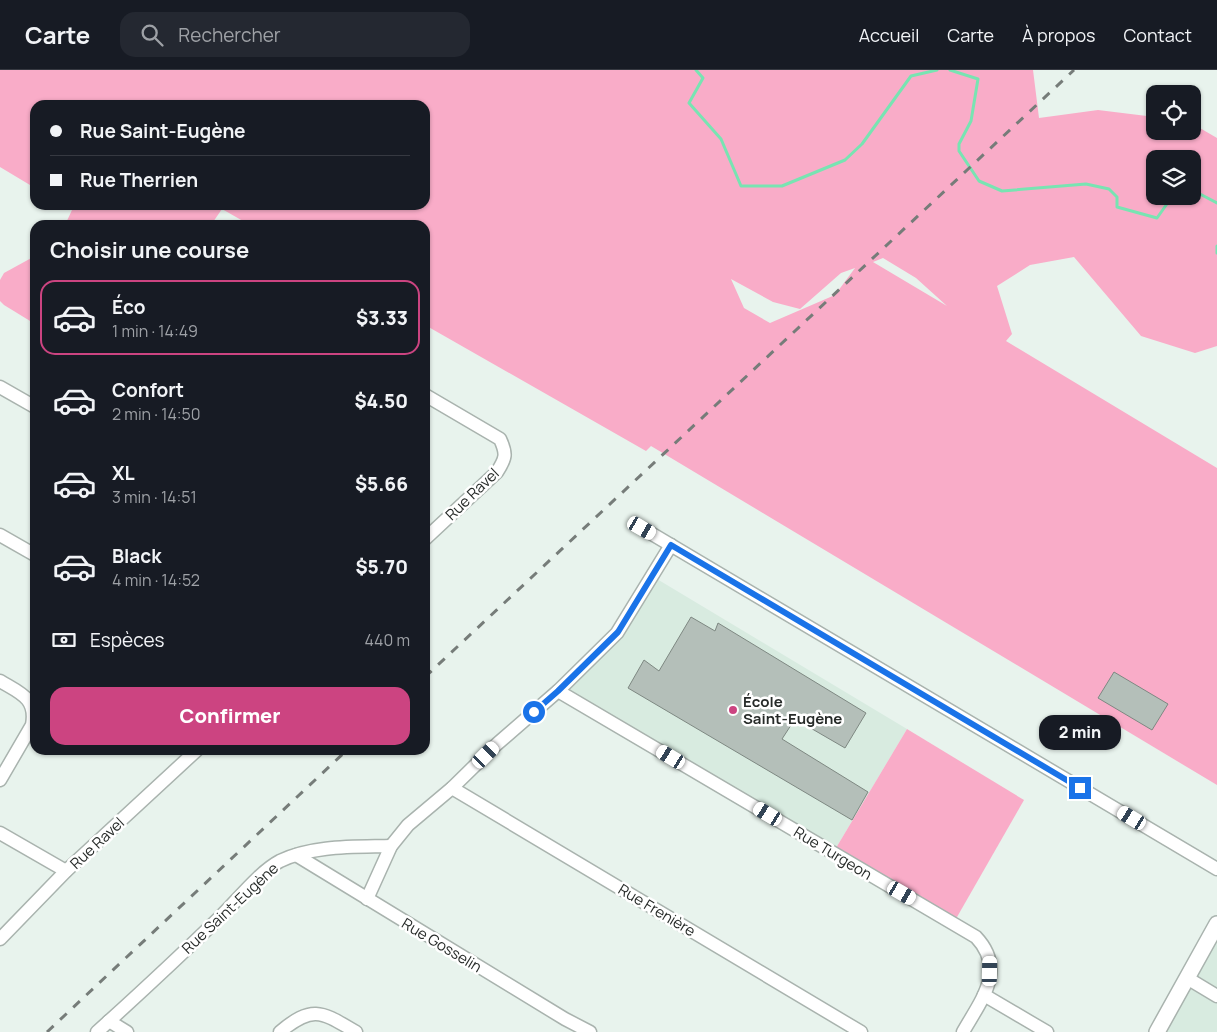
<!DOCTYPE html>
<html lang="fr">
<meta charset="utf-8">
<style>
:root{--surface:#171b24;--page:#242831;--text:#f1f3f6;--muted:#9ea1a6;--line:#363941;--accent:#cc4481}
body{margin:0;font-family:Manrope,sans-serif;background:var(--page);color:var(--text);height:100vh;display:flex;flex-direction:column;font-size:19px;white-space:nowrap}
*{box-sizing:border-box;margin:0}
p{font-size:16px;color:var(--muted)}
.icon{flex:none;width:28px;height:28px;fill:none;stroke:currentColor;stroke-width:2;stroke-linecap:round;stroke-linejoin:round}
.map{position:relative;flex:1;overflow:hidden}
.sheet{position:absolute;left:30px;top:150px;width:400px;height:535px;display:flex;flex-direction:column;background:var(--surface);border-radius:15px;box-shadow:0 1px 4px #0004}
.sheet>*{flex:none}
.banner{position:absolute;left:30px;top:30px;width:400px;height:110px;border-radius:15px;box-shadow:0 1px 4px #0004;display:grid;align-content:center;height:110px;padding:0 20px;background:var(--surface)}
.controls{position:absolute;left:1146px;top:15px;display:grid;gap:10px}
.controls a{display:grid;place-items:center;width:55px;height:55px;border-radius:10px;background:var(--surface);box-shadow:0 1px 4px #0004;font-size:25px}
.end{position:absolute;width:22px;height:22px;margin:-11px;border:6px solid #1a73e8;background:#fff;box-shadow:0 0 0 2px #fff}
.from{border-radius:50%}
.bubble{position:absolute;height:35px;border-radius:15px;background:var(--surface);box-shadow:0 1px 4px #0004;font-size:16px;font-weight:800;line-height:35px;text-align:center}
.car{position:absolute;width:15px;height:30px;margin:-15px -8px;border-radius:6px;box-shadow:0 0 4px 1px #0007;background:linear-gradient(#fff 24%,#345 0 40%,#fff 0 76%,#345 0 86%,#fff 0)}
.banner b{display:flex;align-items:center;gap:18px;height:48px;font-size:19px}
.banner b+b{border-top:1px solid var(--line)}
.banner i{width:12px;height:12px;background:var(--text)}
ul{padding:0;list-style:none}
li{display:flex;align-items:center;gap:15px;height:75px;margin:0 10px 8px;padding:0 10px;border:2px solid transparent;border-radius:15px}
li div{flex:1}
li b{display:block;font-size:19px}
li em{font-style:normal;font-weight:800}
li.active{border-color:var(--accent)}
li>.icon{width:45px;height:45px;stroke-width:1.5}
h2{padding:0 20px;font-size:22px;line-height:60px}
.pay{display:flex;align-items:center;gap:12px;height:55px;padding:0 20px;font-size:19px}
.pay p{margin-inline-start:auto}
.button{display:flex;gap:10px;margin-top:auto;padding:10px 20px}
.button a{flex:1;height:58px;border-radius:15px;background:var(--accent);color:#fff;font-size:20px;font-weight:800;line-height:58px;text-align:center}
header{display:flex;align-items:center;gap:30px;box-sizing:border-box;height:70px;padding:0 25px;background:var(--surface);border-bottom:1px solid var(--line)}
header strong{font-size:24px}
nav{display:flex;gap:28px;margin-inline-start:auto;font-size:18px}
.search{width:350px;height:45px;background:var(--page);display:flex;align-items:center;gap:12px;box-sizing:border-box;padding:0 18px;border-radius:15px;color:var(--muted);font-size:19px}
.map>svg:first-child{display:block}
.built{fill:#d8ebe0}
.green{fill:#f9acc8;fill-rule:evenodd}
.lines{fill:none;stroke-linecap:round;stroke-linejoin:round}
.stream{stroke:#78e4b2;stroke-width:3}
.building{fill:#b4bfb9;stroke:#7e8882}
.minor-casing{stroke:#a9b3ae;stroke-width:15}
.tertiary-casing{stroke:#a9b3ae;stroke-width:18}
.minor{stroke:#fff;stroke-width:12}
.tertiary{stroke:#fff;stroke-width:15}
.rail{stroke:#767c79;stroke-width:3;stroke-dasharray:9 9;stroke-linecap:butt}
.route{stroke:#1a73e8;stroke-width:6}
.poi-dot{fill:#cc4481;stroke:#fff;stroke-width:2}
.labels{text-anchor:middle;dominant-baseline:central;stroke-width:5;stroke-linejoin:round;paint-order:stroke}
.street-label{font-size:15px;fill:#272b29;stroke:#fff}
.poi-label{font-size:15px;font-weight:bold;fill:#272b29;stroke:#fff;text-anchor:start}
</style>
<header>
<strong>Carte</strong>
<div class="search"><svg class="icon" aria-label="search" viewBox="0 0 24 24"><circle cx="10" cy="10" r="6"/><path d="M15 15l6 6"/></svg>Rechercher</div>
<nav><a>Accueil</a><a>Carte</a><a>À propos</a><a>Contact</a></nav>
</header>
<div class="map">
<svg width="1217" height="962" viewBox="0 0 1217 962">
<rect width="100%" height="100%" fill="#e8f3ed"/>
<g class="built">
<path d="M652 506 907 659 833 783 558 621 617 562Z"/>
<path d="M1217 853V962H1156Z"/>
</g>
<g class="green">
<path d="M0 0H1033L1039 48 1098 40 1155 47V61H1192L1193 54 1217 68V276L1195 283 1141 266 1074 187 1030 195 997 216 1012 264 1006 271 1217 398V715L651 376 646 381 425 255V155H250L222 139 211 155H65L72 140 64 135H425V35H35V118L0 97ZM1155 89H1192V126H1155ZM883 188 916 208 947 236 873 192ZM855 198 835 225 770 253 744 238 731 209 773 232 800 239 841 203Z"/>
<path d="M35 186V254L4 235 0 231V210L4 203Z"/>
<path d="M907 659 1024 730 953 854 833 783Z"/>
</g>
<g class="lines">
<g class="stream">
<path d="M696 0 703 8 689 33 721 69 741 116H782L845 90 862 74 911 6 937 0"/>
<path d="M950 0 978 9 971 51 959 74V81L979 111 1002 121 1086 114 1109 119 1117 127V137L1157 148 1169 131 1185 126"/>
<path d="M1192 124 1198 123 1217 133"/>
<path d="M1217 176V183"/>
</g>
</g>
<g class="building">
<path d="M691 547 715 561 718 553 866 643 845 678 795 649 782 669 868 722 852 750 628 618 644 590 659 601Z"/>
<path d="M1114 602 1168 634 1152 660 1098 628Z"/>
</g>
<g class="lines">
<g class="minor-casing">
<g id="minor">
<path d="M0 317 35 337"/>
<path d="M425 325 500 369C507 384 506 388 497 402L425 469"/>
<path d="M642 458 1217 799"/>
<path d="M0 465 35 485"/>
<path d="M0 611C20 623 37 628 32 655L0 710"/>
<path d="M558 621 976 867C1007 900 981 930 963 962"/>
<path d="M452 718 861 962"/>
<path d="M0 763 66 801"/>
<path d="M296 785 565 949 590 962"/>
<path d="M367 829 391 776 408 755 452 718 497 674 558 621 617 563 671 475"/>
<path d="M0 869 66 801 197 680"/>
<path d="M1187 908 1217 926"/>
<path d="M984 925 1047 962"/>
<path d="M109 951 127 962"/>
<path d="M97 962C138 925 179 887 219 848 236 832 259 802 280 791 313 775 355 777 391 776"/>
<path d="M280 962C313 934 322 942 356 962"/>
</g>
</g>
<g class="tertiary-casing">
<path id="tertiary" d="M1157 962 1217 854"/>
</g>
<use href="#minor" class="minor"/>
<use href="#tertiary" class="tertiary"/>
<g class="rail">
<path d="M425 607 1074 0"/>
<path d="M47 962 347 680"/>
</g>
</g>
<g class="lines">
<path class="route" d="M534 642 558 621 618 562 671 475 1080 718"/>
</g>
<circle class="poi-dot" cx="733" cy="640" r="5"/>
<g class="labels">
<g class="street-label">
<text transform="translate(472 424) rotate(-44)">Rue Ravel</text>
<text transform="translate(97 773) rotate(-43)">Rue Ravel</text>
<text transform="translate(833 783) rotate(31)">Rue Turgeon</text>
<text transform="translate(230 838) rotate(-43)">Rue Saint-Eugène</text>
<text transform="translate(657 840) rotate(31)">Rue Frenière</text>
<text transform="translate(442 875) rotate(31)">Rue Gosselin</text>
</g>
<g class="poi-label">
<text x="743" y="631">École<tspan x="743" dy="17">Saint-Eugène</tspan></text>
</g>
</g>
</svg>
<div class="controls">
<a><svg class="icon" aria-label="locate" viewBox="0 0 24 24"><circle cx="12" cy="12" r="6"/><path d="M12 2v4M12 18v4M2 12h4M18 12h4"/></svg></a>
<a><svg class="icon" aria-label="layers" viewBox="0 0 24 24"><path d="M12 4l9 5-9 5-9-5zM3 14l9 5 9-5"/></svg></a>
</div>
<i class="end from" style="left:534px;top:642px"></i>
<i class="end" style="left:1080px;top:718px"></i>
<div class="bubble" style="left:1039px;top:645px;width:82px">2 min</div>
<i class="car" style="left:642px;top:458px;rotate:120deg"></i>
<i class="car" style="left:486px;top:685px;rotate:45deg"></i>
<i class="car" style="left:671px;top:687px;rotate:301deg"></i>
<i class="car" style="left:768px;top:744px;rotate:301deg"></i>
<i class="car" style="left:1132px;top:748px;rotate:301deg"></i>
<i class="car" style="left:902px;top:823px;rotate:120deg"></i>
<i class="car" style="left:990px;top:901px;rotate:1deg"></i>
<div class="banner">
<b><i class="from"></i>Rue Saint-Eugène</b>
<b><i></i>Rue Therrien</b>
</div>
<section class="sheet">
<h2>Choisir une course</h2>
<ul>
<li class="active"><svg class="icon" aria-label="car" viewBox="0 0 24 24"><path d="M5 17H2v-5l4-1 3-4h7l3 4 3 1v5h-3M9 17h6M6 11h13"/><circle cx="7" cy="17" r="2"/><circle cx="17" cy="17" r="2"/></svg><div><b>Éco</b><p>1 min · 14:49</p></div><em>$3.33</em></li>
<li><svg class="icon" aria-label="car" viewBox="0 0 24 24"><path d="M5 17H2v-5l4-1 3-4h7l3 4 3 1v5h-3M9 17h6M6 11h13"/><circle cx="7" cy="17" r="2"/><circle cx="17" cy="17" r="2"/></svg><div><b>Confort</b><p>2 min · 14:50</p></div><em>$4.50</em></li>
<li><svg class="icon" aria-label="car" viewBox="0 0 24 24"><path d="M5 17H2v-5l4-1 3-4h7l3 4 3 1v5h-3M9 17h6M6 11h13"/><circle cx="7" cy="17" r="2"/><circle cx="17" cy="17" r="2"/></svg><div><b>XL</b><p>3 min · 14:51</p></div><em>$5.66</em></li>
<li><svg class="icon" aria-label="car" viewBox="0 0 24 24"><path d="M5 17H2v-5l4-1 3-4h7l3 4 3 1v5h-3M9 17h6M6 11h13"/><circle cx="7" cy="17" r="2"/><circle cx="17" cy="17" r="2"/></svg><div><b>Black</b><p>4 min · 14:52</p></div><em>$5.70</em></li>
</ul>
<div class="pay"><svg class="icon" aria-label="cash" viewBox="0 0 24 24"><path d="M3 7h18v10H3z"/><circle cx="12" cy="12" r="2"/></svg>Espèces<p>440 m</p></div>
<div class="button"><a>Confirmer</a></div>
</section>
</div>
